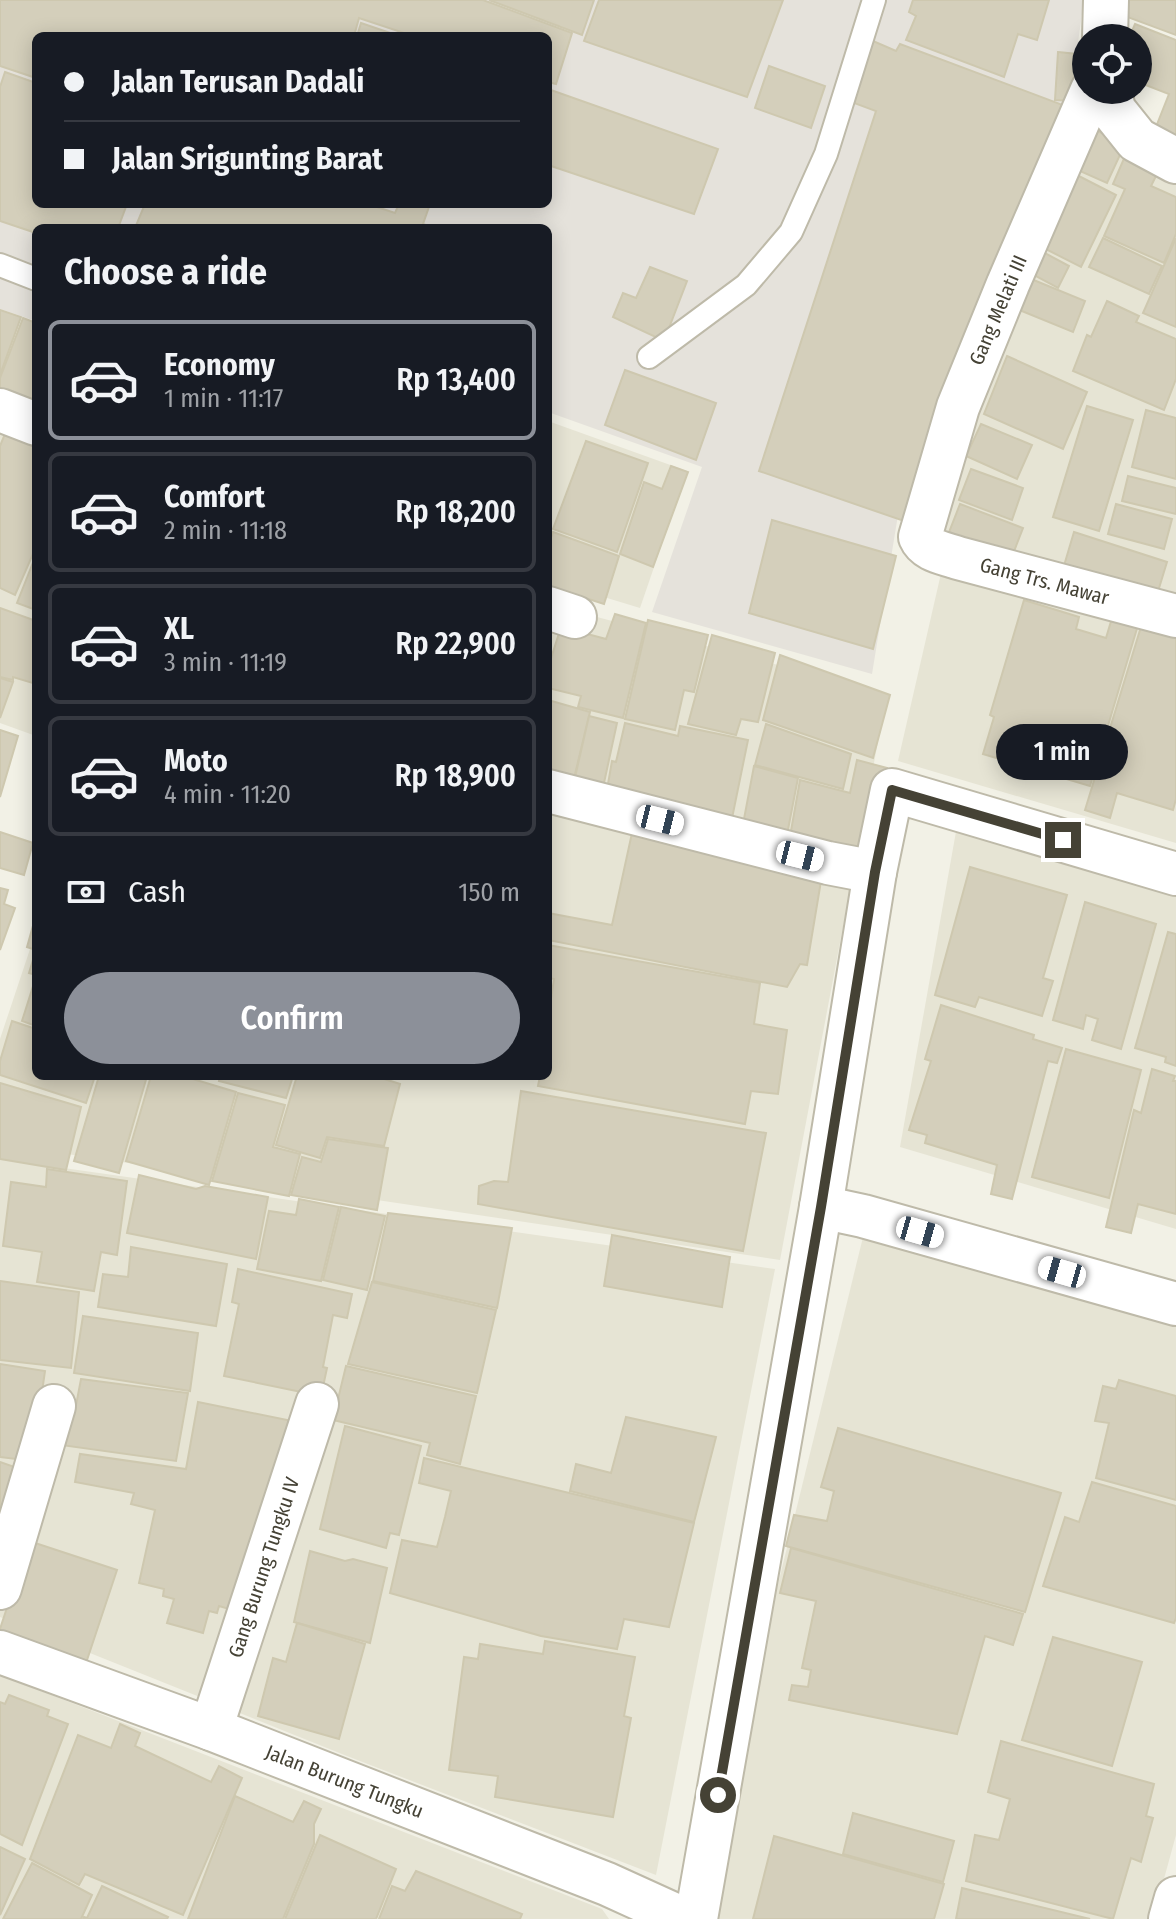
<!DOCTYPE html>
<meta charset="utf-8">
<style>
:root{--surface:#171b24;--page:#20242c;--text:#f1f3f6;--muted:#9ea1a6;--line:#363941;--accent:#8c9099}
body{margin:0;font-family:"Fira Sans Condensed",sans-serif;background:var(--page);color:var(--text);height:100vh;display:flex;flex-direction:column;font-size:30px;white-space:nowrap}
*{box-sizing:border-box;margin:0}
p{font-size:26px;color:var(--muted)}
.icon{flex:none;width:44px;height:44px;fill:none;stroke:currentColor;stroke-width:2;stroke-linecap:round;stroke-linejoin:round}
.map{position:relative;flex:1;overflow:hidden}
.side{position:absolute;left:32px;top:224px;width:520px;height:856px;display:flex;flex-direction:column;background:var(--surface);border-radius:12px;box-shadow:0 4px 20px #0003}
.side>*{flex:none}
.banner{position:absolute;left:32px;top:32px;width:520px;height:176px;border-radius:12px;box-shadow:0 4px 20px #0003;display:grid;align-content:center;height:176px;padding:0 32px;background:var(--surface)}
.tools{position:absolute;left:1072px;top:24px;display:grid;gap:16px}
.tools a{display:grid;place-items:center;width:80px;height:80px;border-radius:50%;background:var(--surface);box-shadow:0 4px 20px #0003;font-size:40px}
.end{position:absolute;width:36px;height:36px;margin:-18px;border:10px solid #454235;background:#fff;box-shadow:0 0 0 4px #fff}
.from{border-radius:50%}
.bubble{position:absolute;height:56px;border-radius:28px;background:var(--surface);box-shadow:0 4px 20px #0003;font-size:26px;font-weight:600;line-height:56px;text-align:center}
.car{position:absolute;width:24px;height:48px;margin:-24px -12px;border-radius:10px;box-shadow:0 0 6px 2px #0007;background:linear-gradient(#fff 24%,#345 0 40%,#fff 0 76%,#345 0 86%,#fff 0)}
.banner b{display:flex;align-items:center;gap:28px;height:76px;font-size:30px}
.banner b+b{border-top:2px solid var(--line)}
.banner i{width:20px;height:20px;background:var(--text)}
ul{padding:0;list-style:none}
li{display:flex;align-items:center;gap:24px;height:120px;margin:0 16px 12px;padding:0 16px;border:4px solid var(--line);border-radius:12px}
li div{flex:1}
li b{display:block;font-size:30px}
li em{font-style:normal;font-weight:600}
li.current{border-color:var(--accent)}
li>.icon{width:72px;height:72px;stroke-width:1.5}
h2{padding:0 32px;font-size:36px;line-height:96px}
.pay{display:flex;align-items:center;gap:20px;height:88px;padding:0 32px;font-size:30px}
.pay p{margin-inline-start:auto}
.cta{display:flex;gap:16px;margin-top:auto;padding:16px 32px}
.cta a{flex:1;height:92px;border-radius:48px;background:var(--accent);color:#fff;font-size:32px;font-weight:600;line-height:92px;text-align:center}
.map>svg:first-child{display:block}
.residential{fill:#e6e4d4}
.industrial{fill:#e5e2db;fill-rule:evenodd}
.building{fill:#d4cfbb;stroke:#cec8af;stroke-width:2}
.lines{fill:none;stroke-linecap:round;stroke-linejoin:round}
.service-casing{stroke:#bebaa9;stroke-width:26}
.minor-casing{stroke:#bebaa9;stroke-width:46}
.tertiary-casing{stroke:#bebaa9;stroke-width:48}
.service{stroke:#fff;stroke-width:22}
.minor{stroke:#fff;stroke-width:42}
.tertiary{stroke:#fff;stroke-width:44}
.route{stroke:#454235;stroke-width:10}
.labels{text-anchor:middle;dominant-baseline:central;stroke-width:7;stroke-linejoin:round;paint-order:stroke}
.street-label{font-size:20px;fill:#454235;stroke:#fff}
</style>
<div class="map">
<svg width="1176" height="1919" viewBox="0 0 1176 1919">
<rect width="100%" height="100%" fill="#f2f1e6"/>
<g class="residential">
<path d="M1072 120 1176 170V607L905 539Z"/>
<path d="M0 421 36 434V736L0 723Z"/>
<path d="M548 421 687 471 640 608 548 580Z"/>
<path d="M945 556 1176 618V843L898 761Z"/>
<path d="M548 604 887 694 780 1260 0 1144V1039L36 931V1076H548Z"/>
<path d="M957 826 1176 893V1229L900 1147Z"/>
<path d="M0 1159 775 1269 656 1875 347 1756 0 1617Z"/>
<path d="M864 1233 1176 1326V1835L1153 1919H696Z"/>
<path d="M0 1675 602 1909 609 1919H0Z"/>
</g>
<path class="industrial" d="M0 0H1084L1072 85 898 515 872 674 652 612 702 467 548 412V228H36V321L0 309ZM36 36H548V204H36Z"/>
<g class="building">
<path d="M0 0H483L572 33 556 84 548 82V36H413L359 18 354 36H36V78L0 66Z"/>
<path d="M489 0H594L582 35Z"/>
<path d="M599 0H783L747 97 584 41Z"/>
<path d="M913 0H1049L1037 40 1018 34 1004 77 906 40 916 16 909 12Z"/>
<path d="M1119 0H1176V35L1114 12Z"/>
<path d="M361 23 399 36H357Z"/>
<path d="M1135 24 1176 40V136L1156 127 1169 94 1138 82V38H1129Z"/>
<path d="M866 38 896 51 900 44 1068 107 910 523 759 471 876 111 846 100Z"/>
<path d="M1058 52 1077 54 1074 101 1055 100Z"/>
<path d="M769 66 825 86 811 128 755 108Z"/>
<path d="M5 72 36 83V204H127L118 228H36V233L0 221V87Z"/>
<path d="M548 89 718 149 694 214 548 165Z"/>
<path d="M1089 127 1125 144 1107 183 1071 167Z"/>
<path d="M1129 147 1163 162 1151 186 1176 197V234L1164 263 1104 236 1125 189 1113 184Z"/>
<path d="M1069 171 1116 195 1081 267 1034 243Z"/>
<path d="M145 204H368L395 213 399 204H430L423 224 433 228H135Z"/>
<path d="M1103 238 1162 266 1149 294 1089 267Z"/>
<path d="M1176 238V327L1143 313Z"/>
<path d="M1028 244 1069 266 1058 288 1017 266Z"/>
<path d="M650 267 687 281 664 341 613 317 623 293 636 298Z"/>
<path d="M1019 274 1085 301 1073 332 1007 305Z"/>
<path d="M1107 301 1139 316 1136 322 1176 339V379L1164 410 1073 371 1087 335 1091 337Z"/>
<path d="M0 310 21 317 0 375Z"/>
<path d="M23 318 36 323V411L0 398V378Z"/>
<path d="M1007 356 1087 392 1063 449 984 414Z"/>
<path d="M625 370 716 403 696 460 605 425Z"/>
<path d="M1087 406 1133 420 1099 531 1053 517Z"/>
<path d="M1146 410 1176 418V479L1132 467Z"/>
<path d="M981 424 1032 445 1017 479 966 456Z"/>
<path d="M7 429 36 442V547L15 595 0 588V446Z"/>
<path d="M586 441 648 463 617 552 553 529Z"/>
<path d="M671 466 688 472 653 567 620 554 644 482 662 489Z"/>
<path d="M971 469 1023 488 1012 520 959 500Z"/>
<path d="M1128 476 1176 488V514L1122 501Z"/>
<path d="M960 504 1023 528 1011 559 948 535Z"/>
<path d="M1116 504 1172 519 1164 549 1108 534Z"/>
<path d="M772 520 896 556 873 649 749 613Z"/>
<path d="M553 532 619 556 604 604 548 586V547Z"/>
<path d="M1074 532 1167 562 1156 598 1063 569Z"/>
<path d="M36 555V610L17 603Z"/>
<path d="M1024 600 1079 617 1076 629 1106 638 1115 608 1141 615 1090 786 983 754 994 717 990 715Z"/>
<path d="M0 608 36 621V684L13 677V680L0 677Z"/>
<path d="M615 614 646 623 623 718 578 707 581 696 548 688V668L561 627 606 639Z"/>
<path d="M1144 617 1176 625V799L1173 810 1117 793 1110 818 1085 810Z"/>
<path d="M648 620 708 635 694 692 684 690 675 730 625 719Z"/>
<path d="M712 635 775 653 758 722 741 719 736 735 688 724Z"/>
<path d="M780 655 890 695 873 758 763 720Z"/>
<path d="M0 678 13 682 0 718Z"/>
<path d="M548 700 590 712 571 791 548 784Z"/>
<path d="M589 716 617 723 602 792 573 786Z"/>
<path d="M625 723 678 736 680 726 748 740 730 828 601 802 604 784H608L612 761 616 762Z"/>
<path d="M766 724 851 754 843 789 755 765Z"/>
<path d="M0 730 18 736 0 797Z"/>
<path d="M857 760 887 768 866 860 788 848 800 780 850 793Z"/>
<path d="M754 766 798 778 785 845 741 835Z"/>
<path d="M0 832 33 843 24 875 0 868Z"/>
<path d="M632 833 821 881 807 965 800 964 787 987 548 940V913L612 925Z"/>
<path d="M970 867 1067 895 1043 978 1053 981 1042 1016 979 997 975 1007 935 995Z"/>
<path d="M0 888 8 890 4 904 15 908 0 950Z"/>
<path d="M1085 902 1156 924 1121 1049 1092 1040 1098 1019 1086 1015 1083 1029 1053 1020Z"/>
<path d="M36 915V975L29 973 36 950 27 947Z"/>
<path d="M1168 932 1176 934V1066L1165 1062 1166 1057 1135 1048Z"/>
<path d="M548 945 760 983 754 1024 787 1030 778 1094 751 1091 745 1124 538 1086 540 1076H548V1019L554 979 548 978Z"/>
<path d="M35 980H36V1026L22 1021Z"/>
<path d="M941 1005 1034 1035 1033 1039 1062 1048 1057 1063 1048 1061 1012 1199 991 1194 997 1165 925 1143 927 1135 909 1130 931 1061 925 1059Z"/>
<path d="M12 1021 36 1029V1076H95L86 1103 0 1075V1061Z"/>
<path d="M1066 1049 1141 1070 1109 1198 1032 1177Z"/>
<path d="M1152 1069 1175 1076 1173 1081H1176V1214L1138 1204 1131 1233 1106 1227 1134 1110 1141 1113Z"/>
<path d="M99 1076H147L119 1173 74 1161Z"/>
<path d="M151 1076H183L236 1092 209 1185 126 1161Z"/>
<path d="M220 1076H293L286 1098 219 1081Z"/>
<path d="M297 1076H375L400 1084 384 1146 327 1137 320 1158 276 1145Z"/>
<path d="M0 1083 81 1107 66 1170 0 1159Z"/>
<path d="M521 1091 766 1133 743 1251 478 1204 479 1186 494 1181 508 1182Z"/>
<path d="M238 1093 285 1105 273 1147 300 1154 289 1196 212 1181Z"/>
<path d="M328 1139 388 1148 377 1210 291 1195 302 1157 321 1162Z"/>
<path d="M47 1169 127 1181 117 1255 101 1252 94 1291 37 1282 42 1252 3 1246 11 1182 46 1187Z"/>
<path d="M139 1175 196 1189 205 1186 268 1197 256 1259 127 1233Z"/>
<path d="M299 1199 339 1207 321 1281 257 1269 269 1211 296 1215Z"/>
<path d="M341 1207 385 1216 367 1290 323 1280Z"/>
<path d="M388 1213 512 1228 497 1308 373 1281Z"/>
<path d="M612 1235 730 1257 722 1307 604 1286Z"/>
<path d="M131 1247 227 1264 216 1326 98 1307 103 1274 128 1277Z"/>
<path d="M238 1269 352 1294 347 1318 333 1315 323 1367 327 1368 321 1396 224 1376 239 1304 232 1302Z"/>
<path d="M0 1281 79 1292 71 1368 0 1360Z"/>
<path d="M372 1282 496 1310 477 1393 348 1364Z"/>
<path d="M83 1316 198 1333 190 1391 74 1373Z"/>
<path d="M0 1364 45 1371 32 1461 0 1457Z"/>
<path d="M346 1366 476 1396 460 1464 427 1455 430 1443 333 1420Z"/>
<path d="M81 1379 188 1393 176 1461 61 1445 65 1416H74Z"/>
<path d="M1119 1380 1176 1396V1500L1096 1478 1109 1423 1095 1421 1103 1386 1116 1389Z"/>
<path d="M198 1402 297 1422 243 1613 219 1606 217 1613 209 1611 203 1633 167 1623 174 1599 163 1596 164 1589 139 1583 155 1510 131 1504 134 1493 75 1482 80 1454 186 1469Z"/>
<path d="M626 1417 716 1437 694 1522 570 1491 576 1464 611 1473Z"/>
<path d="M345 1426 421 1446 399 1535 390 1533 386 1548 320 1529Z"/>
<path d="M838 1428 1061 1493 1025 1612 786 1546 794 1515 827 1521 834 1491 821 1487Z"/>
<path d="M424 1458 694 1523 669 1627 624 1619 617 1649 541 1636 390 1593 402 1540 437 1547 445 1517 451 1491 419 1483Z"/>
<path d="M0 1462 23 1470 0 1522Z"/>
<path d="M1092 1482 1176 1506V1618L1174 1623 1043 1586 1065 1517 1079 1522Z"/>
<path d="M29 1541 117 1570 83 1672 0 1644V1629Z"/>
<path d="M791 1548 1023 1614 1013 1645 985 1636 957 1734 789 1700 792 1685 808 1687 811 1670 802 1668 816 1601 780 1593Z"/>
<path d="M310 1551 345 1561 353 1559 387 1568 370 1643 294 1622Z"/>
<path d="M297 1623 365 1644 339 1739 258 1716 273 1658 286 1662Z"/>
<path d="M1053 1637 1142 1662 1112 1766 1022 1740Z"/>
<path d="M545 1641 635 1657 624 1716 631 1718 613 1817 495 1797 498 1776 449 1770 464 1657 478 1659 480 1644 543 1654Z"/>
<path d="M9 1695 49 1710 47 1716 68 1724 22 1845 0 1834V1702L5 1704Z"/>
<path d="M120 1724 140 1733 135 1746 211 1782 219 1766 242 1778 183 1915 85 1874 79 1885 30 1859 78 1735 111 1748Z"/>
<path d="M1001 1741 1154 1784 1146 1816 1153 1818 1141 1862 1131 1858 1113 1919 966 1881 975 1835 999 1840 1010 1799 988 1792Z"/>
<path d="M235 1796 293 1822 304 1801 321 1809 314 1824V1844L283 1919H188Z"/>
<path d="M853 1813 954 1841 943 1882 843 1854Z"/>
<path d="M320 1835 396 1869 376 1919H285Z"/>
<path d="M774 1836 944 1884 934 1919H753Z"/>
<path d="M0 1847 25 1859 0 1915Z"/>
<path d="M32 1863 92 1895 81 1919H3Z"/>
<path d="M416 1871 522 1914 520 1919H379L392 1886 405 1891Z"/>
<path d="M102 1886 168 1917 167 1919H83L84 1917 87 1918Z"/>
<path d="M962 1888 1090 1919H956Z"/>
</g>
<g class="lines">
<g class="service-casing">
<g id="service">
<path d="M0 265 36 279"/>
<path d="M649 357 746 285 791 232 826 154 874 0"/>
</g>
</g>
<g class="minor-casing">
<g id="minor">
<path id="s1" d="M1092 90 1008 284 958 407 920 537C926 551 944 553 958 558L1176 616"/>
<path d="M0 410 36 424"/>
<path d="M548 608 575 617"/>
<path d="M548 791 828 863 875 872"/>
<path d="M821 1207 863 1216 1176 1304"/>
<path d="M0 1588 54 1406"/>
<path id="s2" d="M0 1652 211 1729 607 1884 684 1919"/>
<path id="s3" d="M211 1729 317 1404"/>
<path d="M696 1919 821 1207 875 872 892 790 1176 874"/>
<path d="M1170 1919 1176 1898"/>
</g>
</g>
<g class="tertiary-casing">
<g id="tertiary">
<path d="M1105 38 1106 0"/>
<path d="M1109 90 1113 110 1137 140 1176 161"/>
</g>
</g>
<use href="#service" class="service"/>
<use href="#minor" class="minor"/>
<use href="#tertiary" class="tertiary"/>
</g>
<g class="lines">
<path class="route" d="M718 1795 821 1207 875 872 892 790 1063 840"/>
</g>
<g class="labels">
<g class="street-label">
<text transform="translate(998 310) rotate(-67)">Gang Melati III</text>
<text stroke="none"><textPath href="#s1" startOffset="614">Gang Trs. Mawar</textPath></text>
<text stroke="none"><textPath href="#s3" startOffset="170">Gang Burung Tungku IV</textPath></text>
<text stroke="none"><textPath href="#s2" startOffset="368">Jalan Burung Tungku</textPath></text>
</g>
</g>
</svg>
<div class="tools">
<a><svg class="icon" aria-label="locate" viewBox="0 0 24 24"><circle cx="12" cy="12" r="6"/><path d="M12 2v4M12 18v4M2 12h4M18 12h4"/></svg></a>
</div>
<i class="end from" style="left:718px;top:1795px"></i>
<i class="end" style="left:1063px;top:840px"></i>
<div class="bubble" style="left:996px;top:724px;width:132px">1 min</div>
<i class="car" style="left:660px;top:820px;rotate:104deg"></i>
<i class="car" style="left:800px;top:856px;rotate:104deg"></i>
<i class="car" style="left:920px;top:1232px;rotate:106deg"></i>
<i class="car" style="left:1062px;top:1272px;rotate:286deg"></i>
<div class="banner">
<b><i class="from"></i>Jalan Terusan Dadali</b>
<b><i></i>Jalan Srigunting Barat</b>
</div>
<section class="side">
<h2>Choose a ride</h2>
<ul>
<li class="current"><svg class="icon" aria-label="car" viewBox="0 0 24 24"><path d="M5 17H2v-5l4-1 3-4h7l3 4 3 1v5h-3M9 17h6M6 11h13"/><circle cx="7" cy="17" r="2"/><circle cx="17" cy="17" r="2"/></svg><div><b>Economy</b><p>1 min · 11:17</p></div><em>Rp 13,400</em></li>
<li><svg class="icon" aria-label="car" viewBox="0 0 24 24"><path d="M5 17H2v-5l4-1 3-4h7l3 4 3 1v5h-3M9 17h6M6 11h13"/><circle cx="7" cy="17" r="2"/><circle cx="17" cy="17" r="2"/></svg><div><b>Comfort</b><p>2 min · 11:18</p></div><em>Rp 18,200</em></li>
<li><svg class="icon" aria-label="car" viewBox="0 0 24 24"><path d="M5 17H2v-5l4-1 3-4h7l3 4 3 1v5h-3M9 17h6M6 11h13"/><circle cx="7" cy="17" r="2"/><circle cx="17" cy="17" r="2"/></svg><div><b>XL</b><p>3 min · 11:19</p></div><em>Rp 22,900</em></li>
<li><svg class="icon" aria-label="car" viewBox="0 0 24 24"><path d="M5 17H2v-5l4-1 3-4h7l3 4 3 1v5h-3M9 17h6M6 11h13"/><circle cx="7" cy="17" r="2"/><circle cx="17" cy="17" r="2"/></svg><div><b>Moto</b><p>4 min · 11:20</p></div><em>Rp 18,900</em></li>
</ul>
<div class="pay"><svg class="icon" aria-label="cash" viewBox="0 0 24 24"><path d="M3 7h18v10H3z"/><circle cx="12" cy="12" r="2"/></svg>Cash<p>150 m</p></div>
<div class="cta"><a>Confirm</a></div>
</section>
</div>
